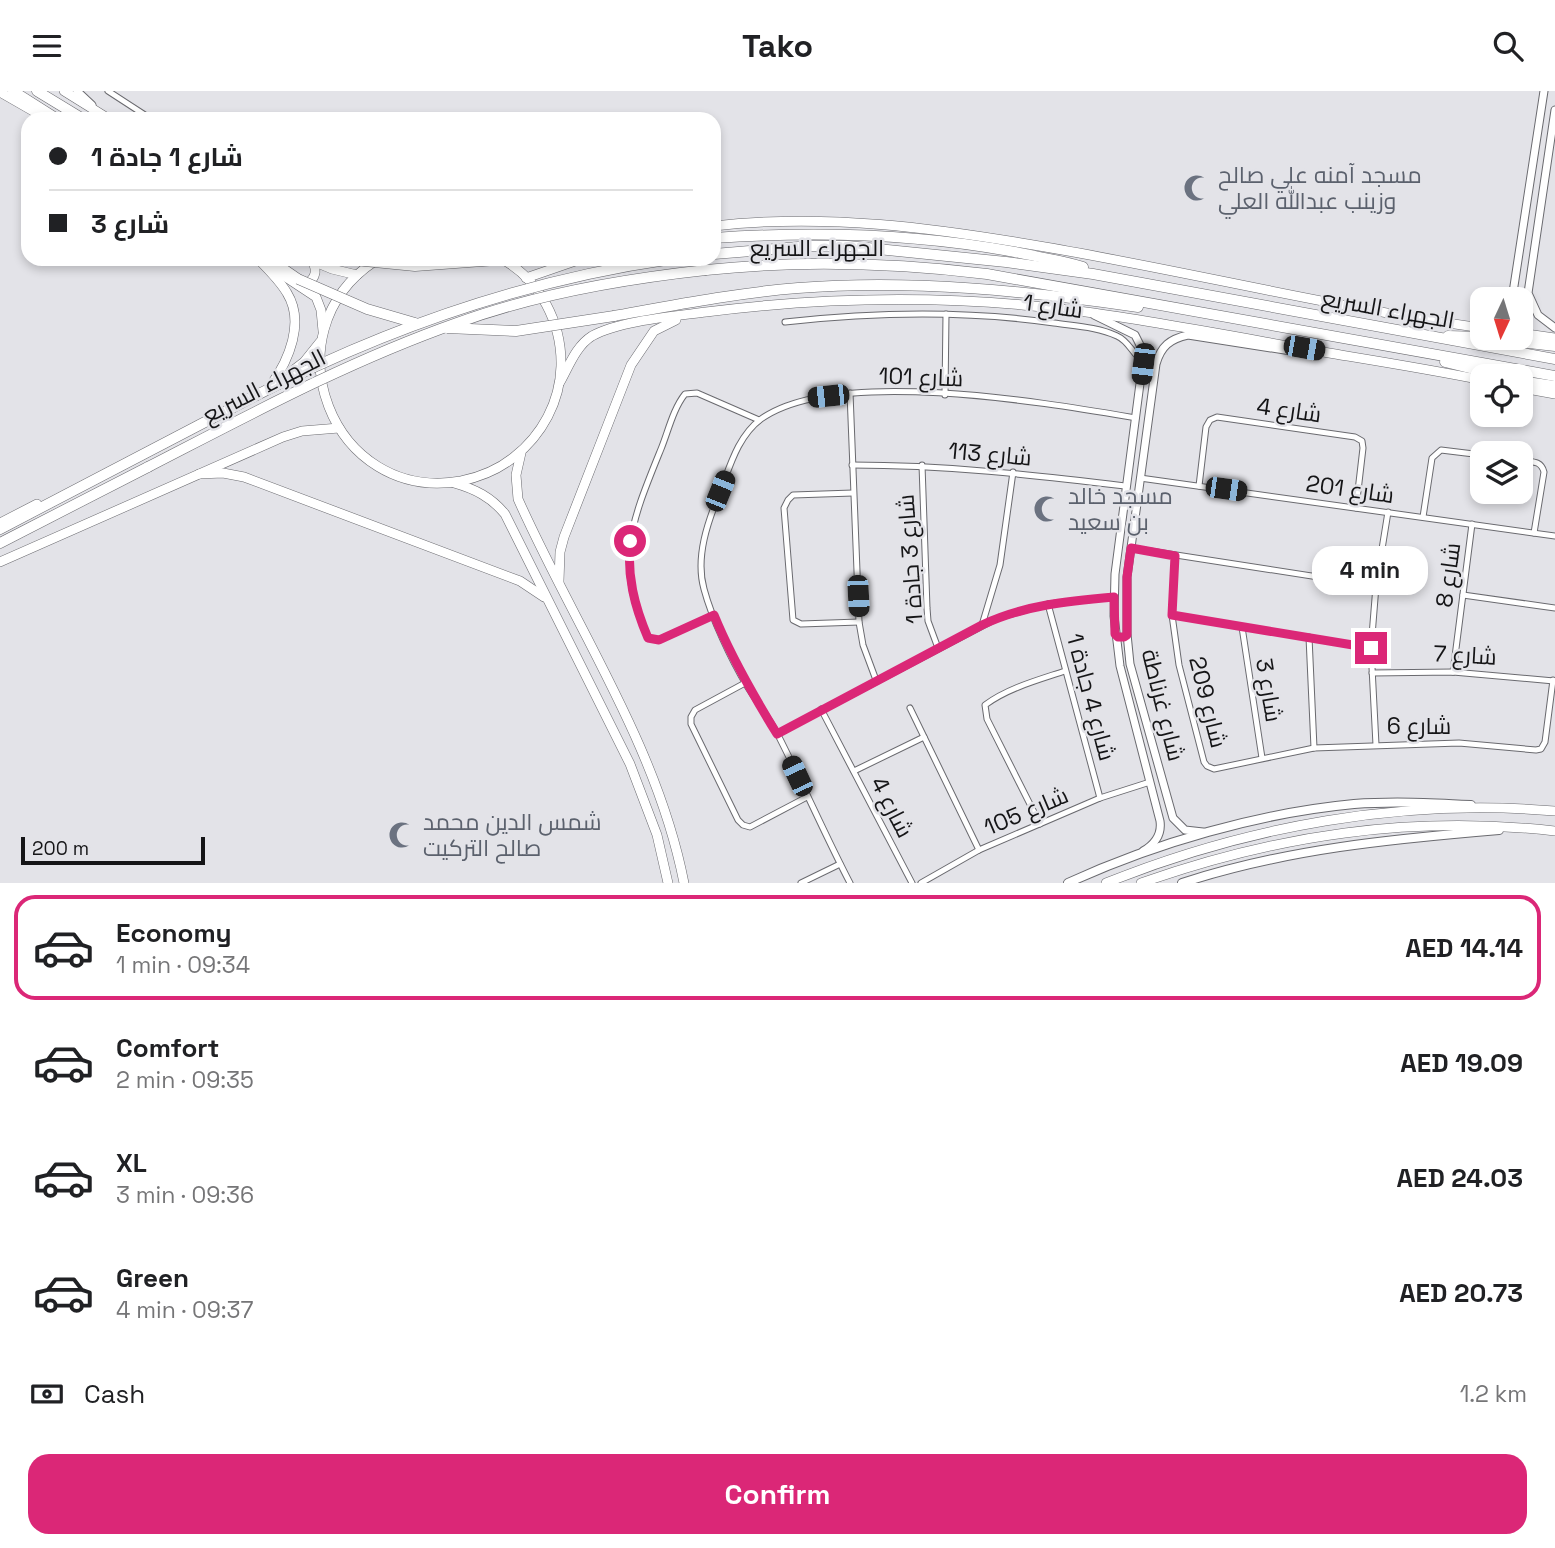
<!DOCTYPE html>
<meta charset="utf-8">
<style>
:root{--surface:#fff;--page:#f6f6f6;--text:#202124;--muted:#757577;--line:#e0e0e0;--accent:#db2777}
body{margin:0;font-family:"Space Grotesk",Cairo,sans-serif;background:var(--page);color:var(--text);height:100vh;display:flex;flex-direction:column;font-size:26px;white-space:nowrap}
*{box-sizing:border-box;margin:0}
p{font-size:23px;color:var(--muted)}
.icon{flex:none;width:38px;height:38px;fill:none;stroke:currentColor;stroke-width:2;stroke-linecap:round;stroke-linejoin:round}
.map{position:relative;height:792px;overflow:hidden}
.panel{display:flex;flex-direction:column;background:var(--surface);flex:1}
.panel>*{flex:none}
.guide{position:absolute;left:21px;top:21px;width:700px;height:154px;border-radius:21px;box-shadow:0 4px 10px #0003;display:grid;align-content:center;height:154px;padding:0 28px;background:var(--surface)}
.needle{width:46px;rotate:184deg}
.tools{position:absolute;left:1470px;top:196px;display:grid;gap:14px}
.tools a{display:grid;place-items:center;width:63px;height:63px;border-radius:14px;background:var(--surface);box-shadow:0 4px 10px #0003;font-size:35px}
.scale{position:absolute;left:21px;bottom:18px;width:184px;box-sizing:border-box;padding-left:7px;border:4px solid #151517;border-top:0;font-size:19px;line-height:24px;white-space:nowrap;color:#151517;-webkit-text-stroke:5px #e3e3e8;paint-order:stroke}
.end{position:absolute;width:32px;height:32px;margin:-16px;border:9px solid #db2777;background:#fff;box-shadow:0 0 0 4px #fff}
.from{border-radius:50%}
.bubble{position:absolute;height:49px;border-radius:21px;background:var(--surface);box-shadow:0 4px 10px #0003;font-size:23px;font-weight:700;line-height:49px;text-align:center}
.car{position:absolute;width:21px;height:42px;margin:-21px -10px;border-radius:9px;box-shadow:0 0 5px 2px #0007;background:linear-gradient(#222 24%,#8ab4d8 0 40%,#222 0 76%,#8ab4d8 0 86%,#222 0)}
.guide b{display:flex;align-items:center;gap:24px;height:66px;font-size:26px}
.guide b+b{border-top:2px solid var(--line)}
.guide i{width:18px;height:18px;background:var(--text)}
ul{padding:12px 0 0;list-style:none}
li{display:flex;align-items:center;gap:21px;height:105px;margin:0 14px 10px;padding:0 14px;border:4px solid transparent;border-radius:21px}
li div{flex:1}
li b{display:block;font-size:26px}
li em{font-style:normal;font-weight:700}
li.active{border-color:var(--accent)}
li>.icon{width:63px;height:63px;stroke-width:1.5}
.pay{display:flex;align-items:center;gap:18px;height:77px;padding:0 28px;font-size:26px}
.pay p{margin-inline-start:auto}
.primary-button{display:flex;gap:14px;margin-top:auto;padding:14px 28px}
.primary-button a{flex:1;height:80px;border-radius:21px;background:var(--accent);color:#fff;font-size:28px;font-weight:700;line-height:80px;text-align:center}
header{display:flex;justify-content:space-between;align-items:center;height:91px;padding:0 28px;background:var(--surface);font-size:32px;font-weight:700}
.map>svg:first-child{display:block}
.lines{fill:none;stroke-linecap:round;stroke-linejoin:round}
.minor-casing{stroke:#6a6a6f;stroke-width:7}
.tertiary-casing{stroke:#6a6a6f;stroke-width:9}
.secondary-casing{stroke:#6a6a6f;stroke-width:10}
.primary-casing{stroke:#6a6a6f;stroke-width:10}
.trunk-casing{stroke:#6a6a6f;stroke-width:10}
.motorway-casing{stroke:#6a6a6f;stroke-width:11}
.minor{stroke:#fff;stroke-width:5}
.tertiary{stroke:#fff;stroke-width:7}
.secondary{stroke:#fff;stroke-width:8}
.primary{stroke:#fff;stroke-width:9}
.trunk{stroke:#fff;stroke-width:9}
.motorway{stroke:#fff;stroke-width:10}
.motorway-bridge-casing{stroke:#6a6a6f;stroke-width:11;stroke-linecap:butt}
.motorway-bridge{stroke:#fff;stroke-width:10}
.route{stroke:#db2777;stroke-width:9}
.labels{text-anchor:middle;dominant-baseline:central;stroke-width:5;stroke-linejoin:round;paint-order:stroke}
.worship-label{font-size:23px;fill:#5b616d;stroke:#e3e3e8;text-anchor:start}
.street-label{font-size:23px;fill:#151517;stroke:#e3e3e8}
</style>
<header><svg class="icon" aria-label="menu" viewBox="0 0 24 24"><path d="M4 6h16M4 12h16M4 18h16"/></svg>Tako<svg class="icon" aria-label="search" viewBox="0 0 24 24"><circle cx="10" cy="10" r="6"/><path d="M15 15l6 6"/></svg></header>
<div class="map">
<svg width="1555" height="792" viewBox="0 0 1555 792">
<rect width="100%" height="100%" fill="#e3e3e8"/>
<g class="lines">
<g class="minor-casing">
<g id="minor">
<path d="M108 0 148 26 157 28"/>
<path d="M785 231C875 221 964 219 1054 232 1075 235 1098 236 1117 245 1129 250 1133 264 1143 270"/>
<path d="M850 302 859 531 863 554 876 589"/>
<path d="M945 304 946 223"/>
<path d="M1521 369C1531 371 1541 369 1544 381L1534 442"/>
<path d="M852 374C944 374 1034 384 1125 395"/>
<path d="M922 374 927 517 928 530 938 557"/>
<path d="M1140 387 1555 445"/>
<path d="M1199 395 1206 336 1210 329 1217 326 1355 346 1362 350 1363 357 1356 417"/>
<path d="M853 402 793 404 788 409 784 417 793 529 801 533 859 531"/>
<path d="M1423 426 1432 367 1441 359 1482 364"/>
<path d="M1131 457 1376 495"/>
<path d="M1175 465 1172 524 1179 574 1204 671 1207 675 1214 678 1314 657 1459 652 1536 659 1541 658 1545 651 1553 589"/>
<path d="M1463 504 1555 517"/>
<path d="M1048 513 1100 707"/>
<path d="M714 524 659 549 648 547C614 470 631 432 661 358 668 341 673 318 685 303L697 302 759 329"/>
<path d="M1172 524 1371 557"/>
<path d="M982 534 1000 474 1013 381"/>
<path d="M1242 536 1262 667"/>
<path d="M1309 546 1314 657"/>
<path d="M1453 581 1472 433"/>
<path d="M1372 582 1453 581 1554 590"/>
<path d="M745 592 695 619 691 626V633L738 729 743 734 750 736 807 706"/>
<path d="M910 617 979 759"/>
<path d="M821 618 912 792"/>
<path d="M777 643 998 527 1048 513 1114 506"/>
<path d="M1376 654 1371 557 1376 495 1388 421"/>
<path d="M854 680 924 646"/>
<path d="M1040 733 987 628 985 614C1008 597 1038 589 1065 580"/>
<path d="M801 792 840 773"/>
<path d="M850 792C825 744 803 693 778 644 769 627 757 611 747 595 731 568 712 528 704 498 695 466 708 430 720 401 730 375 738 345 761 328 835 275 1047 312 1136 327"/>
<path d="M921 792 979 759 1100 707 1150 691"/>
</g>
</g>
<g class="tertiary-casing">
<g id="tertiary">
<path d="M77 0 92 14"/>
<path d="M1555 19 1528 202 1538 224 1555 237"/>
<path d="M1512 208 1544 0"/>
<path d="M1094 224 1135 244 1144 262 1115 483 1114 525 1120 575 1160 730C1162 744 1155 753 1143 760"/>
<path d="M1203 741 1185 739 1173 727 1130 573 1127 543V486L1156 273C1161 255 1170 248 1188 244L1316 264"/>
</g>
</g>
<g class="secondary-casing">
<g id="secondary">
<path d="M1068 792C1155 752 1259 722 1354 713 1393 710 1432 712 1471 714"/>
<path d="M1182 792C1286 758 1392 748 1499 739"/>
</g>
</g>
<g class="primary-casing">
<g id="primary">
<path d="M714 135C825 122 936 137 1045 156 1191 181 1335 217 1482 237"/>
<path d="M375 170C266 242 332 413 461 390 480 386 498 379 514 366 542 344 560 311 561 275 562 232 540 189 502 168"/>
<path d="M526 187 581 168"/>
<path d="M1521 242 1555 247"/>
<path d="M283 287 304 271 320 251"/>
<path d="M560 291C569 275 576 255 592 245 618 230 676 225 706 221 832 205 960 204 1086 221 1159 231 1232 245 1305 258 1364 268 1423 277 1482 289"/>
<path d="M1521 297 1555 303"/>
<path d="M521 362 516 384 518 408C574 534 657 654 684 792"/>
<path d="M199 383 223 382 244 386 520 490 544 506"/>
<path d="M454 392C475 398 491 406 505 423L630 673 657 744 668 792"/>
<path d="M0 432 37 413"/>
<path d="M0 471 283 346 302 340 339 337"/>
<path d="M559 490 560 461 564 446 631 274 654 240 676 229"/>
</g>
</g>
<g class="trunk-casing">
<g id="trunk">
<path d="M64 0 109 28"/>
<path d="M0 1 47 28"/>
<path d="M308 168 332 178 357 184"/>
<path d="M259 169C269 179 280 190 287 202 305 231 289 269 271 294"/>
<path d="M269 175 316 206 321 219 323 240"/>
<path d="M302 194C314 191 319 181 312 170"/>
<path d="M1106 792C1247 735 1403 707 1555 720"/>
<path d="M1141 792C1277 744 1411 724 1555 740"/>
</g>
</g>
<g class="motorway-casing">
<g id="motorway">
<path d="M13 0 57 28"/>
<path d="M37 0 83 28"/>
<path d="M714 147C816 140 914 142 1015 161 1037 166 1061 169 1083 176"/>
<path d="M714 163 811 155H848L1006 171 1093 183 1555 268"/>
<path d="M269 168 298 188"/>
<path d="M706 179C799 169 895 172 987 183L1555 285"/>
<path d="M614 225C675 214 736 202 798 197 912 188 1026 200 1138 216"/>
<path d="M1448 245 1482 246"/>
<path d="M1487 247 1555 255"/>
<path d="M1445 271 1502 285"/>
<path d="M1521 290 1555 295"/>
<path d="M0 438 251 307"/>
<path d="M0 452 148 376"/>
</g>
</g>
<use href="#minor" class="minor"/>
<use href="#tertiary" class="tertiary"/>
<use href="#secondary" class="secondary"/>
<use href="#primary" class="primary"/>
<use href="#trunk" class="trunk"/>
<use href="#motorway" class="motorway"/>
<g class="motorway-bridge-casing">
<g id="motorway-bridge">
<path d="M344 168 415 175 510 168"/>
<path d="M298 188 367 218 415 232"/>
<path d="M447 237 516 240 614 225"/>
<path d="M251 307C384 238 524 189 672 168"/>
<path d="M148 376C249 324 349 270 457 232 536 203 623 188 706 179"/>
</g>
</g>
<use href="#motorway-bridge" class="motorway-bridge"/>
</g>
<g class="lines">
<path class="route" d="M630 450C627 485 634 514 648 547L659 549 714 524C731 566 753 604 777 643L982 534C1024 514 1069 510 1114 506L1115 543 1118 546H1124L1127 544V486L1131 457 1175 465 1172 524 1371 557"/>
</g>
<defs>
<g id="mosque-bare" transform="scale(2.1)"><path d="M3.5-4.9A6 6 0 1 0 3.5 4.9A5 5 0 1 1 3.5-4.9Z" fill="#6b7280" stroke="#e3e3e8" stroke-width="2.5" paint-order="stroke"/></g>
</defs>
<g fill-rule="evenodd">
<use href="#mosque-bare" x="1197" y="97"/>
<use href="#mosque-bare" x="1047" y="418"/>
<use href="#mosque-bare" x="402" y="744"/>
</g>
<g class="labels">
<g class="worship-label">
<text x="1218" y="84">مسجد آمنه علي صالح<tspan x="1218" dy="26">وزينب عبدالله العلي</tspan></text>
<text x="1068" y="405">مسجد خالد<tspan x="1068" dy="26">بن سعيد</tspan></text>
<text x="423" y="731">شمس الدين محمد<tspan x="423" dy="26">صالح التركيت</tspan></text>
</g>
<g class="street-label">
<text x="817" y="157">الجهراء السريع</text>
<text transform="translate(1053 215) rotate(8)">شارع 1</text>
<text transform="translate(1388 218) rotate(10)">الجهراء السريع</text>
<text transform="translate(921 286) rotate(2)">شارع 101</text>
<text transform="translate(264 295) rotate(-27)">الجهراء السريع</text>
<text transform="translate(1289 319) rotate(8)">شارع 4</text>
<text transform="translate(990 363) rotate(5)">شارع 113</text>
<text transform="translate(1350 398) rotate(8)">شارع 201</text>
<text transform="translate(910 468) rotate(-94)">شارع 3 جادة 1</text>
<text transform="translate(1448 484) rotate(-82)">شارع 8</text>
<text transform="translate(1465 564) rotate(3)">شارع 7</text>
<text transform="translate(1269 599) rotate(81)">شارع 3</text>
<text transform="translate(1091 606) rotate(75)">شارع 4 جادة 1</text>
<text transform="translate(1208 611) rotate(76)">شارع 209</text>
<text transform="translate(1163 614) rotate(76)">شارع غرناطة</text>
<text x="1419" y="635">شارع 6</text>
<text transform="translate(892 716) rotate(63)">شارع 4</text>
<text transform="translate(1026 720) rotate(-23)">شارع 105</text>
</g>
</g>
</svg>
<div class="tools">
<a><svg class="needle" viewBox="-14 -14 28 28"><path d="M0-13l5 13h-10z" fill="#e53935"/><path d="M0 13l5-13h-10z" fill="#757577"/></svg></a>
<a><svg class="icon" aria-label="locate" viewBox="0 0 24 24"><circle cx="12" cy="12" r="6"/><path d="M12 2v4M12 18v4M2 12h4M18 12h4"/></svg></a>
<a><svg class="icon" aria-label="layers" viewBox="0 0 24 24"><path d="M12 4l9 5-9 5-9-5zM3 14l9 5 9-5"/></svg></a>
</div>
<div class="scale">200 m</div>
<i class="end from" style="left:630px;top:450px"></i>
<i class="end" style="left:1371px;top:557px"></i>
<div class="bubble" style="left:1312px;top:455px;width:116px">4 min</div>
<i class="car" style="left:1304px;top:257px;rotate:100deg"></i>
<i class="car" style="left:1143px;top:273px;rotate:187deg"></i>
<i class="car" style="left:828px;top:305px;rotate:264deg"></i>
<i class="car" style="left:1226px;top:398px;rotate:98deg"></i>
<i class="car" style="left:720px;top:400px;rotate:22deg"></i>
<i class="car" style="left:858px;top:505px;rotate:177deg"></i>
<i class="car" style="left:797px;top:685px;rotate:335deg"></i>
<div class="guide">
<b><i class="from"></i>شارع 1 جادة 1</b>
<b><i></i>شارع 3</b>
</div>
</div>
<section class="panel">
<ul>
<li class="active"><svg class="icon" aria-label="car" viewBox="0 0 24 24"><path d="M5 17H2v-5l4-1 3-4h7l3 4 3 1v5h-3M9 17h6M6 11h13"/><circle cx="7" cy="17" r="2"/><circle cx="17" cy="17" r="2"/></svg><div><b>Economy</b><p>1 min · 09:34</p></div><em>AED 14.14</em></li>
<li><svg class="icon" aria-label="car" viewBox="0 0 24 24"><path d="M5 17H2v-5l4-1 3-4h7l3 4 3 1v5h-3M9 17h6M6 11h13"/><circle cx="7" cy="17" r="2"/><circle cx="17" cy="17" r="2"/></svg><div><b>Comfort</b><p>2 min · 09:35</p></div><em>AED 19.09</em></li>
<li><svg class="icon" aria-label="car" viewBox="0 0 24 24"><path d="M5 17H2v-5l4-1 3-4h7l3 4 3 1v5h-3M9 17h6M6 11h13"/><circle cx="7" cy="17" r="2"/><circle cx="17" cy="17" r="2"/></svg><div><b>XL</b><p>3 min · 09:36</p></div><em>AED 24.03</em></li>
<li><svg class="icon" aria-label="car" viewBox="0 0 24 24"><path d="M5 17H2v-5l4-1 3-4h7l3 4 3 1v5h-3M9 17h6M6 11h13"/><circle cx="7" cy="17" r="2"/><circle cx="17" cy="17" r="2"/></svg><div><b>Green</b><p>4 min · 09:37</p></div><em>AED 20.73</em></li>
</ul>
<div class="pay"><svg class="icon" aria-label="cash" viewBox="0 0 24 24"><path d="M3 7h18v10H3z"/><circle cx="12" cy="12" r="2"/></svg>Cash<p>1.2 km</p></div>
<div class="primary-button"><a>Confirm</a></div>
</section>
